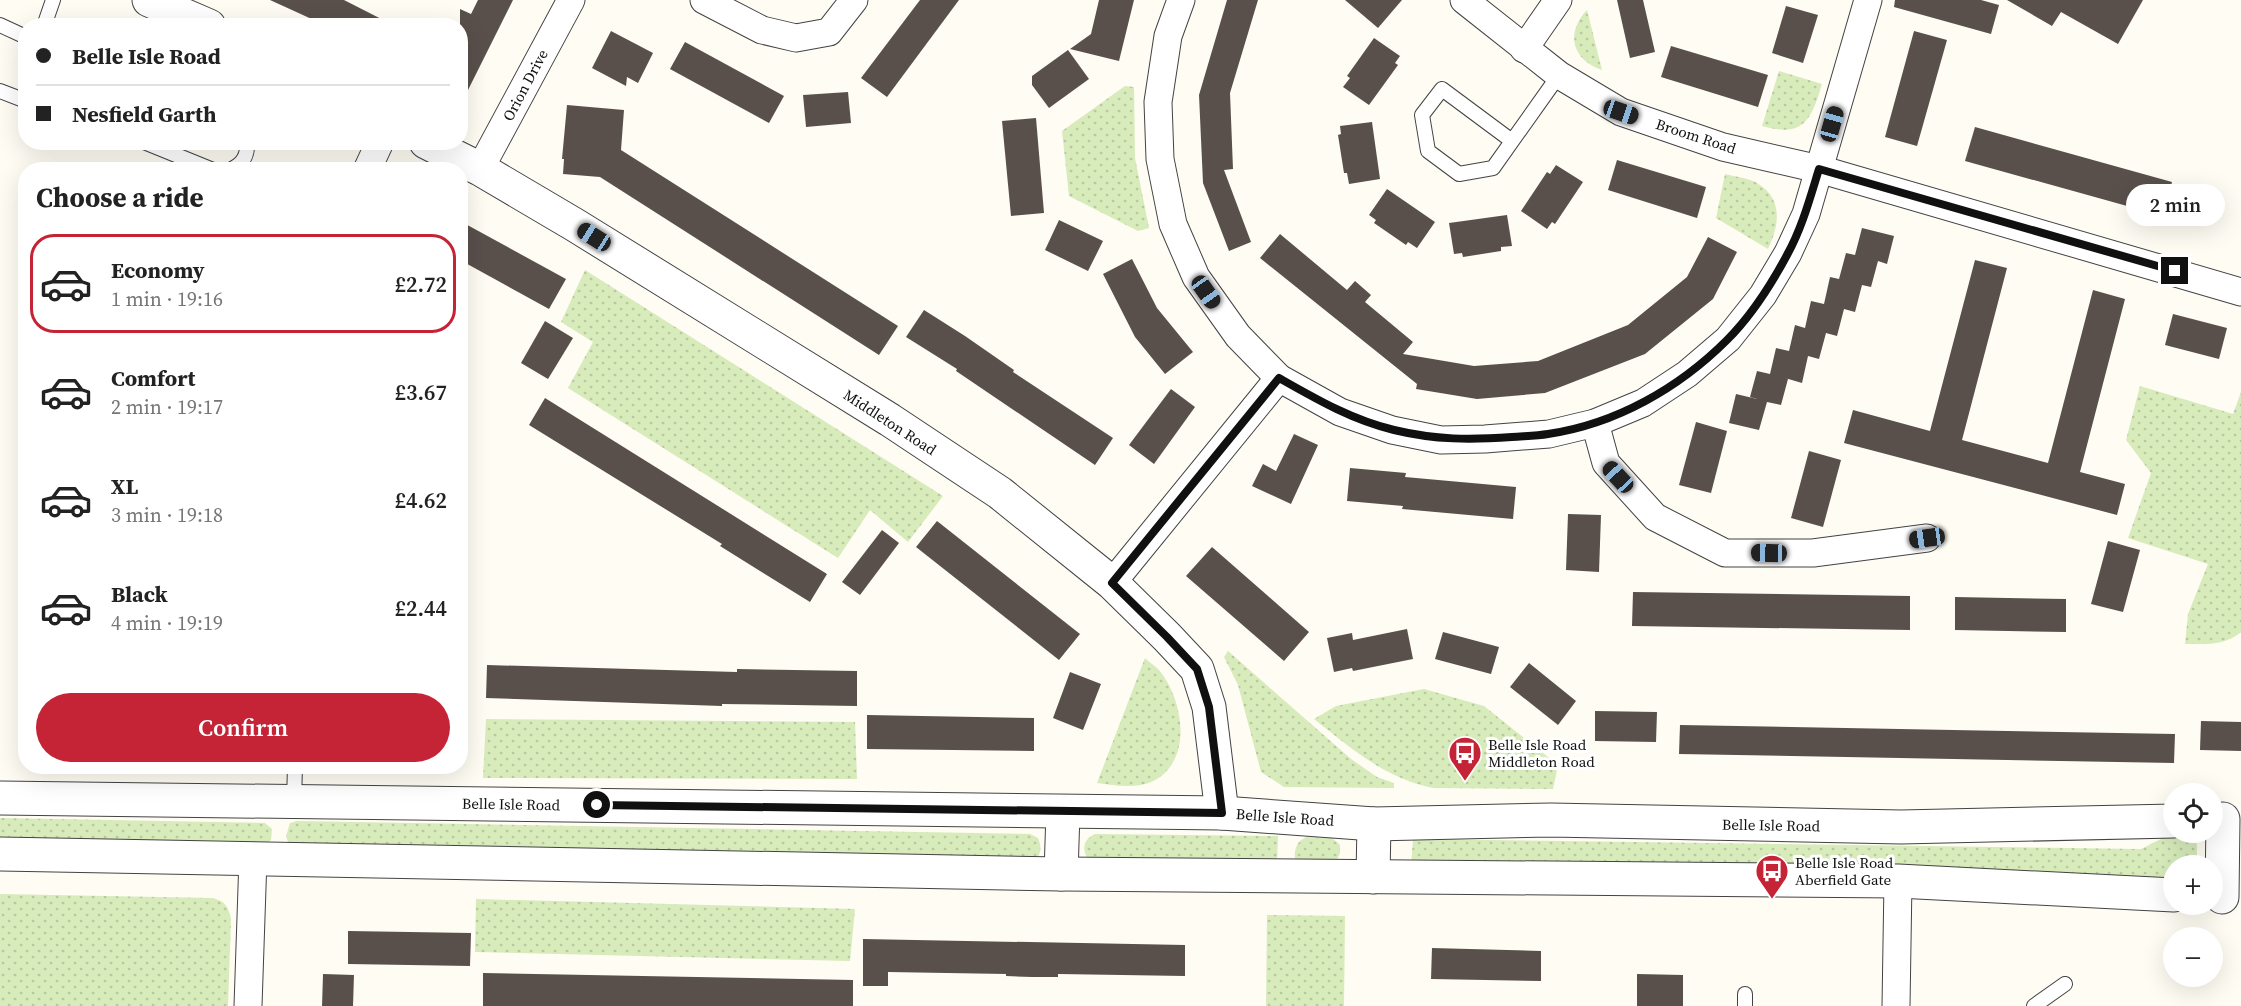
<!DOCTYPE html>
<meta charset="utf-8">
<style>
:root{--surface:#fff;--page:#f6f6f6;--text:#222;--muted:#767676;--line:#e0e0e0;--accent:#c52436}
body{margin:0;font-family:"Source Serif 4",serif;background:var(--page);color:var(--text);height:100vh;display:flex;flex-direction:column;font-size:22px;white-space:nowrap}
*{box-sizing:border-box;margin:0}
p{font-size:20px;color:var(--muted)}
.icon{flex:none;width:33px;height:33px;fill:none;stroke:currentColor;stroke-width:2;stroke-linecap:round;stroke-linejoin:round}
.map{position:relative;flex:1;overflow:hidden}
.sheet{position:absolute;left:18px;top:162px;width:450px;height:612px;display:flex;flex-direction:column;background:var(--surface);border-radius:24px;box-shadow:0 6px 24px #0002}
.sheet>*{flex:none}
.hud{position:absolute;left:18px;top:18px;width:450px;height:132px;border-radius:24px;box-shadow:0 6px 24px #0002;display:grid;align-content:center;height:132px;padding:0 18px;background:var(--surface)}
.tools{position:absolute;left:2163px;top:783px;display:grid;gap:12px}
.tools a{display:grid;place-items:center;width:60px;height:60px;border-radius:50%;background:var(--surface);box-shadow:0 6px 24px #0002;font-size:30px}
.end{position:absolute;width:27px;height:27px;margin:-14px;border:8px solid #101010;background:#fff;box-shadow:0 0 0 3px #fff}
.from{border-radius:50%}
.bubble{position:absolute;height:42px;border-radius:21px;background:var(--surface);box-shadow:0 6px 24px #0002;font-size:20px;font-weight:600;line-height:42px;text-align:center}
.car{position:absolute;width:18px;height:36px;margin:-18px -9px;border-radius:8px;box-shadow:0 0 4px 2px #0007;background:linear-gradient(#222 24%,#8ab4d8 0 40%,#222 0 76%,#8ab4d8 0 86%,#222 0)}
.hud b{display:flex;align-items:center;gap:21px;height:57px;font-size:22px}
.hud b+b{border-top:2px solid var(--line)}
.hud i{width:15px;height:15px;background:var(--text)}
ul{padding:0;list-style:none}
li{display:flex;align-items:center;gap:18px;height:99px;margin:0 12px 9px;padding:0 6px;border:3px solid transparent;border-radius:24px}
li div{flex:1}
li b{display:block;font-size:22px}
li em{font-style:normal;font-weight:600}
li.on{border-color:var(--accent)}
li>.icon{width:54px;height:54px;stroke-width:1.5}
h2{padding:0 18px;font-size:27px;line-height:72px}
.action{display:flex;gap:12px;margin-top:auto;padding:12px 18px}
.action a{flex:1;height:69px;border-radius:36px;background:var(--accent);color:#fff;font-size:24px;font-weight:600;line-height:69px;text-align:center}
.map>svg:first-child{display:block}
.grass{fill:url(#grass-dots)}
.building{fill:#59504c}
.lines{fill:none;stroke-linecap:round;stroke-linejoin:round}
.service-casing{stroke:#434343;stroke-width:16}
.minor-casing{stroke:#434343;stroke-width:29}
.tertiary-casing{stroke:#434343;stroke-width:35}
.service{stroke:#fff;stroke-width:14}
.minor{stroke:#fff;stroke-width:27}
.tertiary{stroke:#fff;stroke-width:33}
.route{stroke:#101010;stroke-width:8}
.labels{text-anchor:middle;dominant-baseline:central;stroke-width:6;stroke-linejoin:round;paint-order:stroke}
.street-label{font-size:15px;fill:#101010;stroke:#fff}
.poi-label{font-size:15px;fill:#101010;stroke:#fff;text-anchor:start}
</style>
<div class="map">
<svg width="2241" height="1006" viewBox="0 0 2241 1006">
<defs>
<pattern id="grass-dots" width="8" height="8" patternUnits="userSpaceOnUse" patternTransform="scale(1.5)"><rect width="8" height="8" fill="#d7ebbb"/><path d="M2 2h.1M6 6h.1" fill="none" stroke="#b8c8a0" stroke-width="1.8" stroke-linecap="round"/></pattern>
</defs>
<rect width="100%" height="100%" fill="#fffcf3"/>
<g class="grass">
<path d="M1587 10 1602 70C1572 60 1565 33 1587 10Z"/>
<path d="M1779 71 1822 84C1811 120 1804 138 1762 126Z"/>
<path d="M1125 86 1134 87 1135 158 1149 228 1138 231 1069 196 1062 131Z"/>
<path d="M1725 174C1735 177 1749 178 1757 183 1784 199 1779 226 1768 249L1716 218Z"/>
<path d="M585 270 943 496 908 542 870 510 838 558 568 388 593 342 561 322Z"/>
<path d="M2140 386 2233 414 2241 392V632C2225 646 2204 644 2185 644L2188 614 2208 564 2128 538 2151 473 2126 440Z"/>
<path d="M1228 651 1351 759 1377 777 1394 783V788L1284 787 1261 772 1238 685 1224 657Z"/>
<path d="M1145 658C1149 662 1155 666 1159 670 1184 700 1194 763 1151 782 1136 789 1113 785 1097 783Z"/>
<path d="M1424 689 1484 706 1558 765 1553 789 1433 788C1386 779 1351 748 1314 719L1336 706Z"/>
<path d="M486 719 855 722 857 779 483 778Z"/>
<path d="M0 818 265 823 272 829 271 840 263 846 0 843Z"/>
<path d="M297 821 1030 834 1038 838C1042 847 1041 854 1035 861L294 847 288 842 286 836 290 823Z"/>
<path d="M1095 834 1278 836 1277 865 1088 859C1081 848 1084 839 1095 834Z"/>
<path d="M1307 837 1332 838 1340 845V853L1336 862 1301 864 1295 859C1294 848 1297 841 1307 837Z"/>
<path d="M2163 838H2191L2197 844V865L2174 866 2173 884 1411 866 1413 839 2141 849Z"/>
<path d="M0 894 212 898C225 901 228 906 231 919L228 1006H0Z"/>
<path d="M476 899 855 909 850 961 475 952Z"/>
<path d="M1267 915 1345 916 1344 1006H1266Z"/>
</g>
<g class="building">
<path d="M270 0H344L395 26H327Z"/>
<path d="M478 0H513L460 106V9L471 14Z"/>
<path d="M920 0H959L887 97 861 78Z"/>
<path d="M1099 0H1134L1119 61 1070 49 1091 34Z"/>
<path d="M1227 0H1258L1230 93 1233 169 1224 170 1251 242 1229 251 1203 183 1199 95Z"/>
<path d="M1345 0H1402L1378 28Z"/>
<path d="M1617 0H1643L1655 52 1630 58Z"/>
<path d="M1895 0H1981L1999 5 1991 34 1894 7Z"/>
<path d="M2007 0H2143L2118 44 2061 12 2052 26Z"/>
<path d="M1786 6 1818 15 1803 63 1772 53Z"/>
<path d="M611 31 653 53 638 83 627 77 626 86 592 68Z"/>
<path d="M1914 31 1947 40 1917 146 1885 137Z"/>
<path d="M1374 38 1400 56 1395 63 1398 65 1369 105 1343 87 1350 78 1347 76Z"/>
<path d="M685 42 784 96 769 123 670 69Z"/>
<path d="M1671 46 1768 75 1758 107 1661 77Z"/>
<path d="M1068 50 1089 79 1049 108 1032 85V76Z"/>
<path d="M848 92 851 123 806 127 803 95Z"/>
<path d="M567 105 624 110 621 150 898 326 879 355 600 177 563 174 564 159H562Z"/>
<path d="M1036 118 1044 213 1011 216 1002 121Z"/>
<path d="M1372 122 1380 179 1349 184 1347 173H1344L1338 135 1341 134 1340 126Z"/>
<path d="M1975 127 2172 182 2163 216 1965 161Z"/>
<path d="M1617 160 1706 187 1697 218 1608 190Z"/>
<path d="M1556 165 1583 182 1555 224 1552 222 1547 229 1521 211 1547 172 1550 174Z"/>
<path d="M1387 189 1435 222 1417 248 1408 242 1406 245 1374 223 1376 220 1369 215Z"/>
<path d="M1507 215 1512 246 1501 247V251L1463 257 1462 253 1454 254 1449 223Z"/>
<path d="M1059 220 1103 241 1088 271 1045 250Z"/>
<path d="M460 221 566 279 549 309 460 260Z"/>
<path d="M1862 228 1894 236 1887 264 1878 261 1871 287 1862 285 1855 312 1844 309 1837 336 1826 333 1819 359 1808 356 1802 383 1785 378 1788 379 1781 405 1767 402 1759 430 1729 423 1736 394 1757 399 1750 397 1757 371 1770 374 1776 348 1789 351 1795 325 1805 328 1811 301 1824 304 1830 277 1839 279 1846 253 1855 255Z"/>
<path d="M1280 234 1347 290 1355 281 1371 295 1365 302 1413 342 1403 354 1474 366 1538 361 1628 325 1687 277 1708 237 1737 252 1713 299 1645 354 1545 393 1477 399 1416 389 1417 384 1260 258Z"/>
<path d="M1132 259 1157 308 1193 352 1165 374 1135 337 1103 274Z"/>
<path d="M1975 260 2007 268 1962 440 2048 463 2093 290 2125 299 2080 472 2125 484 2117 515 1844 443 1853 410 1930 431Z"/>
<path d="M924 310 965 336 1014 370 1013 372 1113 438 1095 465 956 371 957 369 906 337Z"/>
<path d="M2173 314 2227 328 2219 359 2165 345Z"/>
<path d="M545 321 573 338 548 379 521 363Z"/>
<path d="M1171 389 1195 407 1154 464 1129 445Z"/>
<path d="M545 398 827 574 810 602 720 546 722 544 529 425Z"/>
<path d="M1696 422 1727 431 1711 493 1679 485Z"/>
<path d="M1294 434 1318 445 1291 504 1252 486 1263 464 1276 471Z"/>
<path d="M1809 451 1841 460 1823 527 1791 518Z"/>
<path d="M1350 468 1406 473 1405 477 1516 487 1513 519 1402 509 1403 506 1347 501Z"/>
<path d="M1568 514 1601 515 1599 572 1566 570Z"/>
<path d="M937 521 1080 634 1059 660 916 547Z"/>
<path d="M882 530 899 543 860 595 842 582Z"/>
<path d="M2108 541 2140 550 2123 612 2091 604Z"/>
<path d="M1212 547 1309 632 1284 661 1186 576Z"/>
<path d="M1633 592 1910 596V630L1632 626Z"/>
<path d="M1955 597 2066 599V632L1955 630Z"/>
<path d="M1407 629 1413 659 1353 671 1352 668 1334 672 1327 638 1352 633 1353 640Z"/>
<path d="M1443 632 1499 647 1491 674 1435 659Z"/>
<path d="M1529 663 1576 701 1558 725 1510 687Z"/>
<path d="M487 665 737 672V669L857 671V706L722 704V706L486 698Z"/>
<path d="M1070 672 1101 684 1083 730 1053 718Z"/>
<path d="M1595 711 1657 712 1656 742 1595 741Z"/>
<path d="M867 715 1034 718V751L867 749Z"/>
<path d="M2201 721 2241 722V751L2200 750Z"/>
<path d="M1680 725 2175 734 2174 763 1679 754Z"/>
<path d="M348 931 471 933 470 966 348 964Z"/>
<path d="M863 939 1185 945V976L1058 974V977H1032L1006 976V974L888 972V986H863Z"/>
<path d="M1432 948 1541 951V981L1431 979Z"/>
<path d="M483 973 853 980V1006H483Z"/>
<path d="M323 974 354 975 353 1006H322Z"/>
<path d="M1637 974 1683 975V1006H1637Z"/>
</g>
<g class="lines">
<g class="service-casing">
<g id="service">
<path d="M0 25 26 37"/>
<path d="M44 26 53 0"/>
<path d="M0 91 26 101"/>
<path d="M1512 141 1442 89 1422 115 1428 151 1459 174 1493 168 1559 75"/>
<path d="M144 142 213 170"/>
<path d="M230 170C243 164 248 156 247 142"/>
<path d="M294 801 295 766"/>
<path d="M1745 994V1006"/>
<path d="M2034 1006 2065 984"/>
</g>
</g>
<g class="minor-casing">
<g id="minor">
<path d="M704 0 762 30 796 38 829 32 854 0"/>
<path d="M1181 0 1168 36 1158 102 1160 159 1173 224 1196 277 1238 336 1279 378 1340 412 1392 430 1441 440 1485 439 1549 434 1595 423 1643 403 1687 374 1728 339 1763 295 1788 253 1806 214 1868 0"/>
<path d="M1464 0 1559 75 1621 112 1723 147 1819 169 2241 292"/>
<path d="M1524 49 1558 0"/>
<path d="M480 169 571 0"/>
<path d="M367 170 380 142"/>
<path d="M1595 423 1606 463 1655 517 1725 553H1813L1927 538"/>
<path d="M1112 583 1279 378"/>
<path d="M248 1006 253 858"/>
<path d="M1896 1006 1898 881"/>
</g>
</g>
<g class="tertiary-casing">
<g id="tertiary">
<path d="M149 0 209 26"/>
<path d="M426 142 480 169 575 225 890 420 1000 493 1112 583 1167 637 1197 669 1209 707 1222 813"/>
<path d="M0 798 1222 813 1374 824 1551 820 1901 827 2174 821"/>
<path d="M0 854 1061 874 1898 881 2174 895"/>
<path d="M1061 874 1063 812"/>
<path d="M1373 877 1374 824"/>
<path d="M2222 897 2223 819"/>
</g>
</g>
<use href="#service" class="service"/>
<use href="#minor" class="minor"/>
<use href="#tertiary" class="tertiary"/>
</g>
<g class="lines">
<path class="route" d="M597 805 1222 813 1209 707 1197 669 1167 637 1112 583 1279 378C1316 399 1352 420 1394 430 1436 440 1470 440 1512 437 1524 436 1536 436 1548 434 1616 424 1679 388 1727 340 1750 317 1772 283 1787 255 1802 228 1810 198 1819 169L2175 271"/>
</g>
<defs>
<g id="bus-pin" transform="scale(1.725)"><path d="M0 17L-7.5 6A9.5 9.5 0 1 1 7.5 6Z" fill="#c52436" stroke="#fff"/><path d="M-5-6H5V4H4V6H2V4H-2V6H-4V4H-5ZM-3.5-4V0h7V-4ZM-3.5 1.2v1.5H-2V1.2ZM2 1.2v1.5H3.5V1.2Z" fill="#fff"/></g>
</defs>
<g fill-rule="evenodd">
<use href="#bus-pin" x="1465" y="753"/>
<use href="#bus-pin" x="1772" y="871"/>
</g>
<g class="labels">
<g class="street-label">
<text transform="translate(525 85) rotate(-62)">Orion Drive</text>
<text transform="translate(1696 136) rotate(18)">Broom Road</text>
<text transform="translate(890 422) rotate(33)">Middleton Road</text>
<text transform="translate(511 804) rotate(1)">Belle Isle Road</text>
<text transform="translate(1285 817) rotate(4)">Belle Isle Road</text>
<text transform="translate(1771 825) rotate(1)">Belle Isle Road</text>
</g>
<g class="poi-label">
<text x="1488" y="744">Belle Isle Road<tspan x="1488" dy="17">Middleton Road</tspan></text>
<text x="1795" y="862">Belle Isle Road<tspan x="1795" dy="17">Aberfield Gate</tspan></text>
</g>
</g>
</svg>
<div class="tools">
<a><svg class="icon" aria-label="locate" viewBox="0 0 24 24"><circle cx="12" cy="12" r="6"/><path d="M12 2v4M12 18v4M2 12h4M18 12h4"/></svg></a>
<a>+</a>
<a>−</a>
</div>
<i class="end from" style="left:597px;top:805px"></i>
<i class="end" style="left:2175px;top:271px"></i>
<div class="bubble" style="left:2126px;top:184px;width:99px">2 min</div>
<i class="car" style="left:1621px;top:112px;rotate:109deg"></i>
<i class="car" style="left:1832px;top:124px;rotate:16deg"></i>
<i class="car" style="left:594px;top:237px;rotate:302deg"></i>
<i class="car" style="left:1206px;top:292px;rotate:145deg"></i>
<i class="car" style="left:1618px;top:477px;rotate:317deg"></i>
<i class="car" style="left:1927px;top:538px;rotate:262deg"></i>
<i class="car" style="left:1769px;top:553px;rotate:271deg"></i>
<div class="hud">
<b><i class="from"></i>Belle Isle Road</b>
<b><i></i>Nesfield Garth</b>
</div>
<section class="sheet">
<h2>Choose a ride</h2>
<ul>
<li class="on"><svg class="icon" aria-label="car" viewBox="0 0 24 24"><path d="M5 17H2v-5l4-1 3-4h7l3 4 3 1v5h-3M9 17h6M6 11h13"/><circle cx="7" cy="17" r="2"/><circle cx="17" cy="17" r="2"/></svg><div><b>Economy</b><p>1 min · 19:16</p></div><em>£2.72</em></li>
<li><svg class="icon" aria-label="car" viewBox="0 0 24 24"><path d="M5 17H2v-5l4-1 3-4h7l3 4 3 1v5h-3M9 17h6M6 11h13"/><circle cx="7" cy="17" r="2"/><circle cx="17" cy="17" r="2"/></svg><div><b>Comfort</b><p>2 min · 19:17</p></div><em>£3.67</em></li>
<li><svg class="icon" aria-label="car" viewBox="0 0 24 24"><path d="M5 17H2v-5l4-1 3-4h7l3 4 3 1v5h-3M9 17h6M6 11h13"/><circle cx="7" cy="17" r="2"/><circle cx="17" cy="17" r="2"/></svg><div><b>XL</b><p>3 min · 19:18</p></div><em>£4.62</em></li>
<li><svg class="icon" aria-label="car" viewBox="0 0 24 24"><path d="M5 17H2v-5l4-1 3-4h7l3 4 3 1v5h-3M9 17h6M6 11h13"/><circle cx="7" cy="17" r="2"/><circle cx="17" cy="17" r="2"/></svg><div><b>Black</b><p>4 min · 19:19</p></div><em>£2.44</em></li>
</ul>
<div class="action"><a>Confirm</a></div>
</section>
</div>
